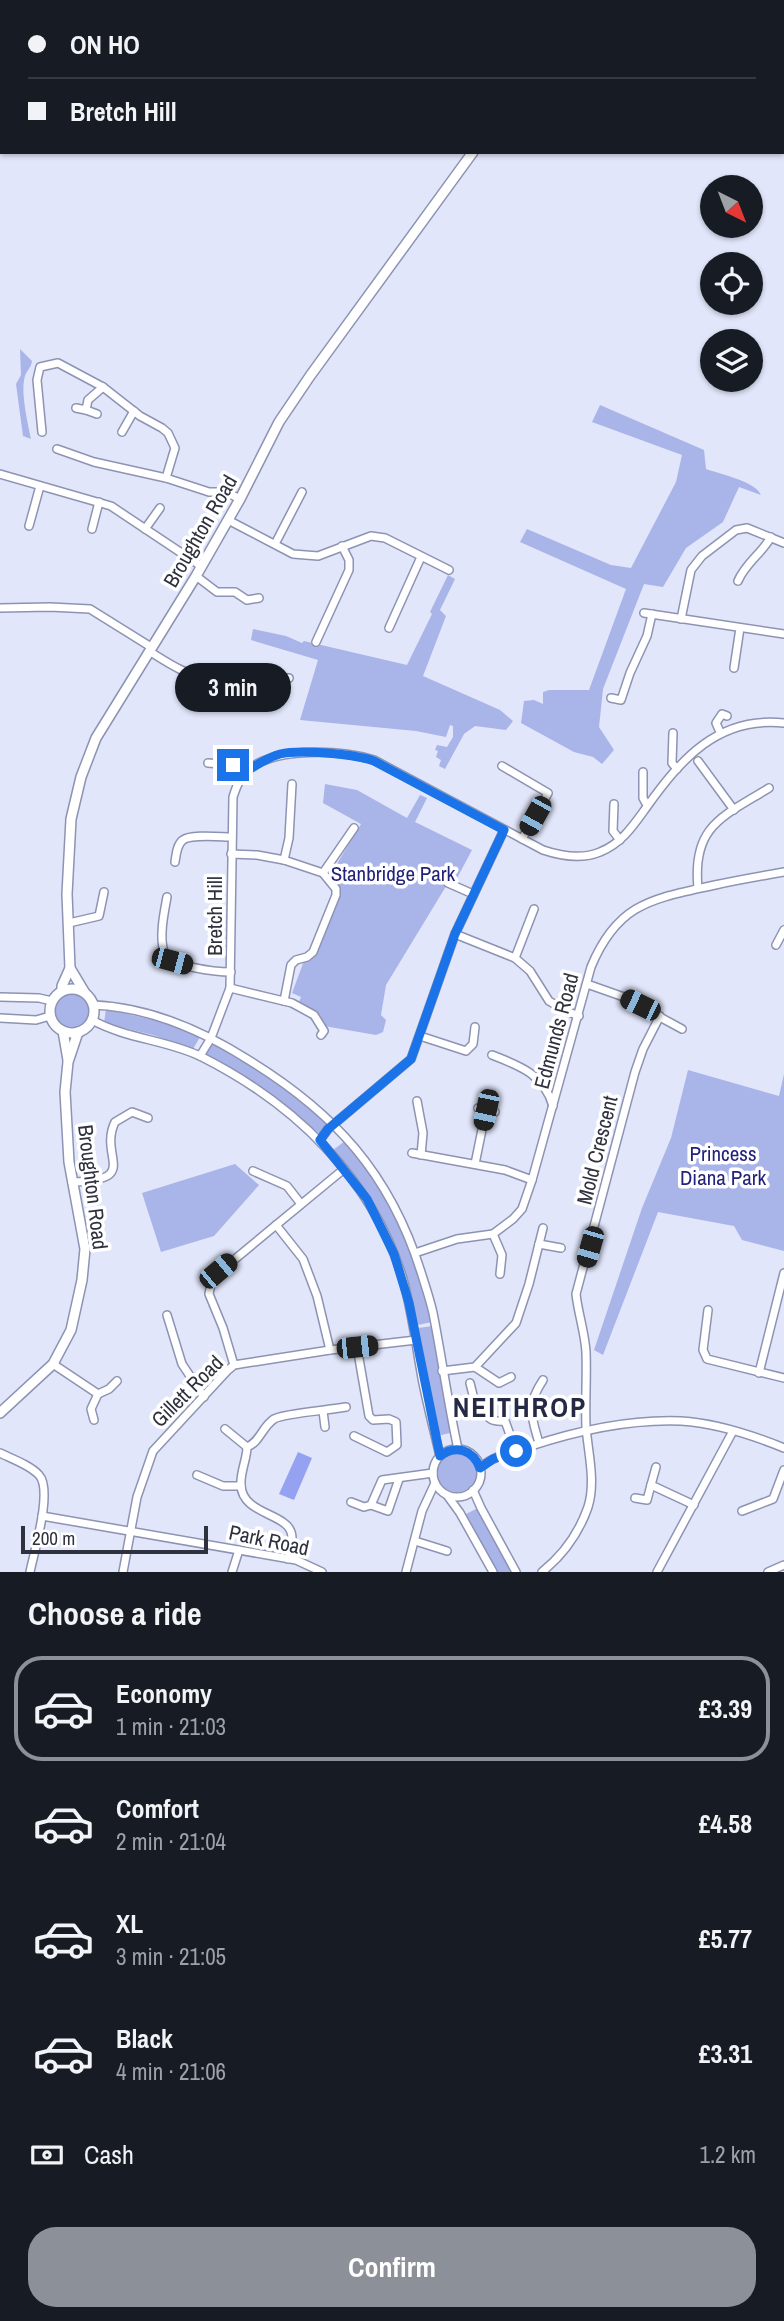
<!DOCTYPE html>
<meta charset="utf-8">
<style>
:root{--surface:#171b24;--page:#242831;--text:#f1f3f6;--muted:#9ea1a6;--line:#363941;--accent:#8c9099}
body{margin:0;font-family:"Archivo Narrow",sans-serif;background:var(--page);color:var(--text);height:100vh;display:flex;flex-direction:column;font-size:26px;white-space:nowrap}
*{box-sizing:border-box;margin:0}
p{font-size:23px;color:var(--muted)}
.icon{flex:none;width:38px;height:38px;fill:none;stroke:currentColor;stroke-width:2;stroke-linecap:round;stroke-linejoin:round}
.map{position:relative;height:1572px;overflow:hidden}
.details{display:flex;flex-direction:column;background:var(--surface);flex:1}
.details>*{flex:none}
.guide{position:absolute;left:0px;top:0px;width:784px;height:154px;box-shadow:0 2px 5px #0004;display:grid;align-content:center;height:154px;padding:0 28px;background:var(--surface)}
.needle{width:46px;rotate:138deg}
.fabs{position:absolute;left:700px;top:175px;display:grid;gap:14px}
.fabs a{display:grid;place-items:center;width:63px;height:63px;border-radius:50%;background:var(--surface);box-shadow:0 2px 5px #0004;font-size:35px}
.scale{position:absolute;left:21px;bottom:18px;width:187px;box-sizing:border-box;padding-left:7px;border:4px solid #2f323e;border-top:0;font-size:19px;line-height:24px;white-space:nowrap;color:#2f323e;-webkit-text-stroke:5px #fff;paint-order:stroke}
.end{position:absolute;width:32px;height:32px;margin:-16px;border:9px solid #1a73e8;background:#fff;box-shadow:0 0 0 4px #fff}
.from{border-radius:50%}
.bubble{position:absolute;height:49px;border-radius:24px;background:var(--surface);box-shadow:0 2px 5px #0004;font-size:23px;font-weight:700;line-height:49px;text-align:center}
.car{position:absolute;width:21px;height:42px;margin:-21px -10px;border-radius:9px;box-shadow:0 0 5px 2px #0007;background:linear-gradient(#222 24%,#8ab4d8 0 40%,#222 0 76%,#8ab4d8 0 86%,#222 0)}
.guide b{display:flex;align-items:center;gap:24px;height:66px;font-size:26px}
.guide b+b{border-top:2px solid var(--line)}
.guide i{width:18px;height:18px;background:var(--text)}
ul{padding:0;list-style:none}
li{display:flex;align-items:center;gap:21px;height:105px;margin:0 14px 10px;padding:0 14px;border:4px solid transparent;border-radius:28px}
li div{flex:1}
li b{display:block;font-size:26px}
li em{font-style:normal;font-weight:700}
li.current{border-color:var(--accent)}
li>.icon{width:63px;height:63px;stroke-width:1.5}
h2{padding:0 28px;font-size:32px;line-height:84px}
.pay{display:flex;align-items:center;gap:18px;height:77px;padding:0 28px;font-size:26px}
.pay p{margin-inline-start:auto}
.action{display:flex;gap:14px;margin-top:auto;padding:14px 28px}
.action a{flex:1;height:80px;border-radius:28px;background:var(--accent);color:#fff;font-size:28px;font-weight:700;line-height:80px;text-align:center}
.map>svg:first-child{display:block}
.green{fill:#a9b4e9}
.water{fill:#94a2f1}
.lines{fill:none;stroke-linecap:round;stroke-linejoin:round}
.minor-casing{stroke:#8d93b2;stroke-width:10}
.major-casing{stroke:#8d93b2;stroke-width:12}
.minor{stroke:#fff;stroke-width:7}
.major{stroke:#fff;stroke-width:9}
.route{stroke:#1a73e8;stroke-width:9}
.labels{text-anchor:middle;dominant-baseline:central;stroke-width:7;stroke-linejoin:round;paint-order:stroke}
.street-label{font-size:21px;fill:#2f323e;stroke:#fff}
.park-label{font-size:21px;fill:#23227b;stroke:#fff}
.district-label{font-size:28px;font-weight:bold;letter-spacing:2px;fill:#252943;stroke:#fff}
</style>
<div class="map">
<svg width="784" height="1572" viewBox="0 0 784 1572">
<rect width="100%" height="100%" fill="#e1e6fa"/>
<g class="green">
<path d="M20 349 32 361C31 368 27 370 25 376 20 391 28 424 31 439L23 436 16 384 21 375Z"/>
<path d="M600 405 704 450 706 469C720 474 755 481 761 495L739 487 723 522 686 548 663 587 644 584 603 689 599 727 614 750 602 764 593 757 574 752 521 723 524 701 534 700 543 704V692L549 690H589L626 589 520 542 527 529 611 565 631 568 676 482 682 455 592 422Z"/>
<path d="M448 575 455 579 440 610 446 616 423 676 500 710 513 721 506 730 475 726 464 734 445 769 439 766 441 760 436 757 438 751 435 750 437 745 447 747 453 737V726L450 725 446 737 416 731 300 720 318 660 251 640 253 629 286 636 302 643 304 641 407 665 432 614 430 612Z"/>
<path d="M325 784 357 790 407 818 420 795 427 798 415 822 472 850 456 880 451 878 448 883 386 985 381 1015 386 1020 383 1032 376 1035 324 1026 317 1013 301 1004 299 1002 301 997 292 993 304 961 313 957 316 952 339 895 328 873 335 867 361 824 323 803Z"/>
<circle cx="71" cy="1011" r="20"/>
<path d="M106 1009 162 1022 200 1037 193 1049 153 1035 104 1023Z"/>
<path d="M212 1043 279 1082 330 1123 320 1134 262 1089 205 1055Z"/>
<path d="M688 1070 779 1096 784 1074V1251L742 1240 734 1226 658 1212 603 1355 594 1350 642 1208 671 1138Z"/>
<path d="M345 1141C363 1163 382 1187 395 1213 412 1247 423 1285 432 1322L418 1325C399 1252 380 1209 333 1150Z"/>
<path d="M235 1164 259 1185 214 1236 161 1252 142 1193Z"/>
<path d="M433 1326 450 1433 437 1436 426 1386 418 1328Z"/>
<circle cx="457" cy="1472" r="20"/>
<path d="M478 1508 513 1572H496L466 1514Z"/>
</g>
<path class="water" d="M298 1452 312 1458 294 1500 279 1494Z"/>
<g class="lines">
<g class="minor-casing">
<g id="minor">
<path d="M76 408 86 410 88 400 103 387"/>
<path d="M86 410 97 414"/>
<path d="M42 432 37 380 40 367 58 363 103 387 140 416 162 428 168 433 175 448 166 478 209 492H226L240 499"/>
<path d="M122 432 134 411"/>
<path d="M57 449 94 462 166 478"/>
<path d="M0 474 111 506 201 566"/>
<path d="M228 520 293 554 318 556 371 536 385 538 449 570"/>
<path d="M29 526 40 486"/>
<path d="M92 529 99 502"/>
<path d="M145 529 160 508"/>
<path d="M275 544 302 492"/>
<path d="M196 576 217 592H235L247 600 259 598"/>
<path d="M738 581C745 564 762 553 771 537"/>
<path d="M0 608 50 607 90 609 151 647"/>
<path d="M644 613 784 634"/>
<path d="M681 619 691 570 702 556 736 530 747 528 784 543"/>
<path d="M389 628 421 557"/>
<path d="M316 642 349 570V560L342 546"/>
<path d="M149 651C168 663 191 679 214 678 224 678 231 671 241 671 258 671 271 682 289 678"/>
<path d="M734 668 740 628"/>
<path d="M611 698 621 700 630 673 647 636 652 614"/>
<path d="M720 732 716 723 722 714 727 716"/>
<path d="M673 733 672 763 677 769"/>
<path d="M698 761 734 810"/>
<path d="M208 763 233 765 245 772"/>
<path d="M502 766 548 793 522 839"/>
<path d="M643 772V798L647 805"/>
<path d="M614 804 613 831 620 840"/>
<path d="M231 854 257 855 284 860 323 873 354 828"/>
<path d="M284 860 289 838 292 784"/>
<path d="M175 862C176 855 177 844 183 840 191 834 221 837 231 837"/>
<path d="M448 883 473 894"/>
<path d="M698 888C692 826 722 817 769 788"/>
<path d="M167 897C164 913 159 937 164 952 169 967 217 972 231 972"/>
<path d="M69 923 99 916 104 892"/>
<path d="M455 934 515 958 530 971 549 1001 566 1011 579 1016"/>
<path d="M776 945 784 930"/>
<path d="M515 958 534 909"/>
<path d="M587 984 621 996 682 1029"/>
<path d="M230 988 292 1003 314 1015 324 1031 321 1035"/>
<path d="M0 997 39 998 52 1001"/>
<path d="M284 1001 291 965 296 960 307 957 313 952 336 895V889L323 873"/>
<path d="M93 1005C148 1007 201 1030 247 1059 334 1112 390 1173 421 1272 425 1285 430 1299 433 1313 442 1358 448 1404 458 1449"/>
<path d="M0 1018 36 1020 50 1016"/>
<path d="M92 1020C126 1039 168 1040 202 1057 295 1104 372 1178 403 1279 412 1312 416 1345 422 1378 427 1404 434 1430 440 1456"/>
<path d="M420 1036 466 1051 473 1044 475 1027"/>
<path d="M492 1055C521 1066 544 1075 553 1106"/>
<path d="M200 1056 211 1038 230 988 233 797C236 788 239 778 246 772 272 746 341 750 374 760L543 850C561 856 581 860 600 852 621 844 633 826 646 808 681 759 718 716 784 723"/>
<path d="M417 1101 423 1133 421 1155"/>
<path d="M478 1108 495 1112"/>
<path d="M320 1140 328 1129 411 1059 455 934 504 830"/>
<path d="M412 1153 505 1170 532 1180"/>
<path d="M475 1164 486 1110"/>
<path d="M253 1171 287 1186 301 1204"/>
<path d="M72 1182C142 1180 98 1157 115 1122L132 1112 148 1118"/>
<path d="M276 1225 303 1259 317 1296 330 1350"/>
<path d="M493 1234 502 1255 500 1274"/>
<path d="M539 1244 561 1248"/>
<path d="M415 1253 457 1239 493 1234 513 1219 522 1209 532 1180 591 967C618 902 653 899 715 885 738 880 761 876 784 872"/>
<path d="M708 1310 703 1350 707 1359 784 1378"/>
<path d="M167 1315 182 1364 204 1397"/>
<path d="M53 1364 98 1394 109 1389 117 1381"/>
<path d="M234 1365 223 1328 209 1294 212 1278 344 1169"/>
<path d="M475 1367 499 1383 511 1377"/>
<path d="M442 1371 475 1367 516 1323 529 1284 543 1228"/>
<path d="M759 1373 784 1273"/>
<path d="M470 1383 476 1407 483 1409C489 1420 492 1422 505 1421L516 1451"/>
<path d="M323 1411 325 1427"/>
<path d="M94 1420 91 1409 98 1394"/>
<path d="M225 1429 247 1447"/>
<path d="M354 1436 387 1452 397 1445 396 1422 389 1419 373 1420 369 1416 357 1347"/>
<path d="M539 1443C531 1415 526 1406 543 1380"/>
<circle cx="457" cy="1473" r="24"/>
<path d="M0 1453C12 1459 30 1465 39 1475 53 1490 34 1552 30 1572"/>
<path d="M656 1467 651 1485 694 1505"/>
<path d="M480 1468C493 1456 512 1452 528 1447 576 1431 630 1419 681 1421 716 1423 752 1435 784 1448"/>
<path d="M197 1475 223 1486H241"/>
<path d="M473 1490 481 1508 516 1572"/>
<path d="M447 1495 460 1513 493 1572"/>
<path d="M635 1498 647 1500 651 1485"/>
<path d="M351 1502 364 1507 371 1505 382 1480 433 1473"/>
<path d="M371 1505 388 1511 399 1479"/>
<path d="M742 1511 773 1499 784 1470"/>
<path d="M42 1516 296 1560 322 1572"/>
<path d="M415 1541 447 1551"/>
<path d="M288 1559C290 1551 294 1540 291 1532 285 1513 242 1514 241 1485 240 1472 247 1459 247 1447 260 1442 262 1427 274 1419 284 1413 331 1410 346 1407"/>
<path d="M123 1572 137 1497 153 1451 227 1371 234 1365 330 1350 416 1340"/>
<path d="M232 1572 239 1550"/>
<path d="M406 1572 422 1511 435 1483"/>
<path d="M542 1572C563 1555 579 1533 588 1507 596 1482 588 1452 586 1427 585 1402 587 1377 586 1352 585 1333 578 1313 576 1294L635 1072 643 1049 660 1016"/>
<path d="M657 1572 733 1431"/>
<path d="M768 1572 784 1565"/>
</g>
</g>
<g class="major-casing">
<g id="major">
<path d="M552 2V0"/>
<path d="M70 968 85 993"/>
<circle cx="72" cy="1011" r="22"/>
<path d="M62 991V986L70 968 67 894 71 819 81 777 96 738 196 576 240 499 279 422 310 376 473 152"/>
<path d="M63 1031 68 1060"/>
<path d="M0 1413 53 1364 71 1330 82 1280 85 1249 69 1162 65 1092 68 1062 78 1032"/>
</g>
</g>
<use href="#minor" class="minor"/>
<use href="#major" class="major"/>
</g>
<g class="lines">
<path class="route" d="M233 765 245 772C257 765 266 758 280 754 300 749 354 754 374 761L504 830 455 934 411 1059 328 1129 320 1140 367 1199 394 1254 409 1303 440 1456C456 1444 473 1450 480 1468L493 1459 516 1451"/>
</g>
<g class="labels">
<g class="street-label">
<text transform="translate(200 531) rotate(-60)">Broughton Road</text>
<text transform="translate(214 916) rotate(-90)">Bretch Hill</text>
<text transform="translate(556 1031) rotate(-75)">Edmunds Road</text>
<text transform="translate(597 1150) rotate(-76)">Mold Crescent</text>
<text transform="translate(93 1187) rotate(83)">Broughton Road</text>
<text transform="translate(187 1391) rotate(-45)">Gillett Road</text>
<text transform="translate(269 1540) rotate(12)">Park Road</text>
</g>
<g class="park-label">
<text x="393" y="873">Stanbridge Park</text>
<text x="723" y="1153">Princess<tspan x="723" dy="24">Diana Park</tspan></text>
</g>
<g class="district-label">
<text x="520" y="1407">NEITHROP</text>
</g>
</g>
</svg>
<div class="fabs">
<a><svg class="needle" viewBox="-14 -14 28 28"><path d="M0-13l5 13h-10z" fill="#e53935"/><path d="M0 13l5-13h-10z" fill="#9ea1a6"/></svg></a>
<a><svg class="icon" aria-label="locate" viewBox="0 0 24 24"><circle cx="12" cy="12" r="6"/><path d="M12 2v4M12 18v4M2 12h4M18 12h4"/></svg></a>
<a><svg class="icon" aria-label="layers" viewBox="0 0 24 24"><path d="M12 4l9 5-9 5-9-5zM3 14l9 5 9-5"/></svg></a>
</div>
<div class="scale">200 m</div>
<i class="end from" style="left:516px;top:1451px"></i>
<i class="end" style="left:233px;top:765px"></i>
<div class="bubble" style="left:175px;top:663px;width:116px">3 min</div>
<i class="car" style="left:535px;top:816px;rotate:209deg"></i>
<i class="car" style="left:172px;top:961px;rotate:105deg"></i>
<i class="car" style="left:640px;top:1005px;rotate:296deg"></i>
<i class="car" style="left:486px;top:1110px;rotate:192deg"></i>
<i class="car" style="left:590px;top:1247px;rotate:196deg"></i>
<i class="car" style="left:218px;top:1271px;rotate:50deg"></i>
<i class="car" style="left:357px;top:1347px;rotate:84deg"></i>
<div class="guide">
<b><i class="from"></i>ON HO</b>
<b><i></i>Bretch Hill</b>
</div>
</div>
<section class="details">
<h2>Choose a ride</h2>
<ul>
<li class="current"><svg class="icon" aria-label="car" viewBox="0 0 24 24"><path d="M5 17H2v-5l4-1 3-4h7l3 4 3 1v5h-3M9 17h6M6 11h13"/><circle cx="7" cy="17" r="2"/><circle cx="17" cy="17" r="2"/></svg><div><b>Economy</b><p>1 min · 21:03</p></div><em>£3.39</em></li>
<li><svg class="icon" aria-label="car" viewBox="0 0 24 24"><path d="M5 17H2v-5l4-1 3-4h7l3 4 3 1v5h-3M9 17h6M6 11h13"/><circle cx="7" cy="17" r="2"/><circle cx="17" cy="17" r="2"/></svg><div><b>Comfort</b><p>2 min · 21:04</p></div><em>£4.58</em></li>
<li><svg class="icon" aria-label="car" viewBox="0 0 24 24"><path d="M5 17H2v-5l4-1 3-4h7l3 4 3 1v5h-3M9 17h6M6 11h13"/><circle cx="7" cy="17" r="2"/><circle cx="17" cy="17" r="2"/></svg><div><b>XL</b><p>3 min · 21:05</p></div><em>£5.77</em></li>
<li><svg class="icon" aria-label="car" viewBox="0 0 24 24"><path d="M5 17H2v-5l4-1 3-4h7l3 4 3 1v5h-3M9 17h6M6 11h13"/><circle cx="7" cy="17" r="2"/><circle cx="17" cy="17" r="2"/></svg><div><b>Black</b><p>4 min · 21:06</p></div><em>£3.31</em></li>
</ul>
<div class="pay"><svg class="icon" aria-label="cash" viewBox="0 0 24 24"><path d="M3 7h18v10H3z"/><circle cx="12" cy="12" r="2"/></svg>Cash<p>1.2 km</p></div>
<div class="action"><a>Confirm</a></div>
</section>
